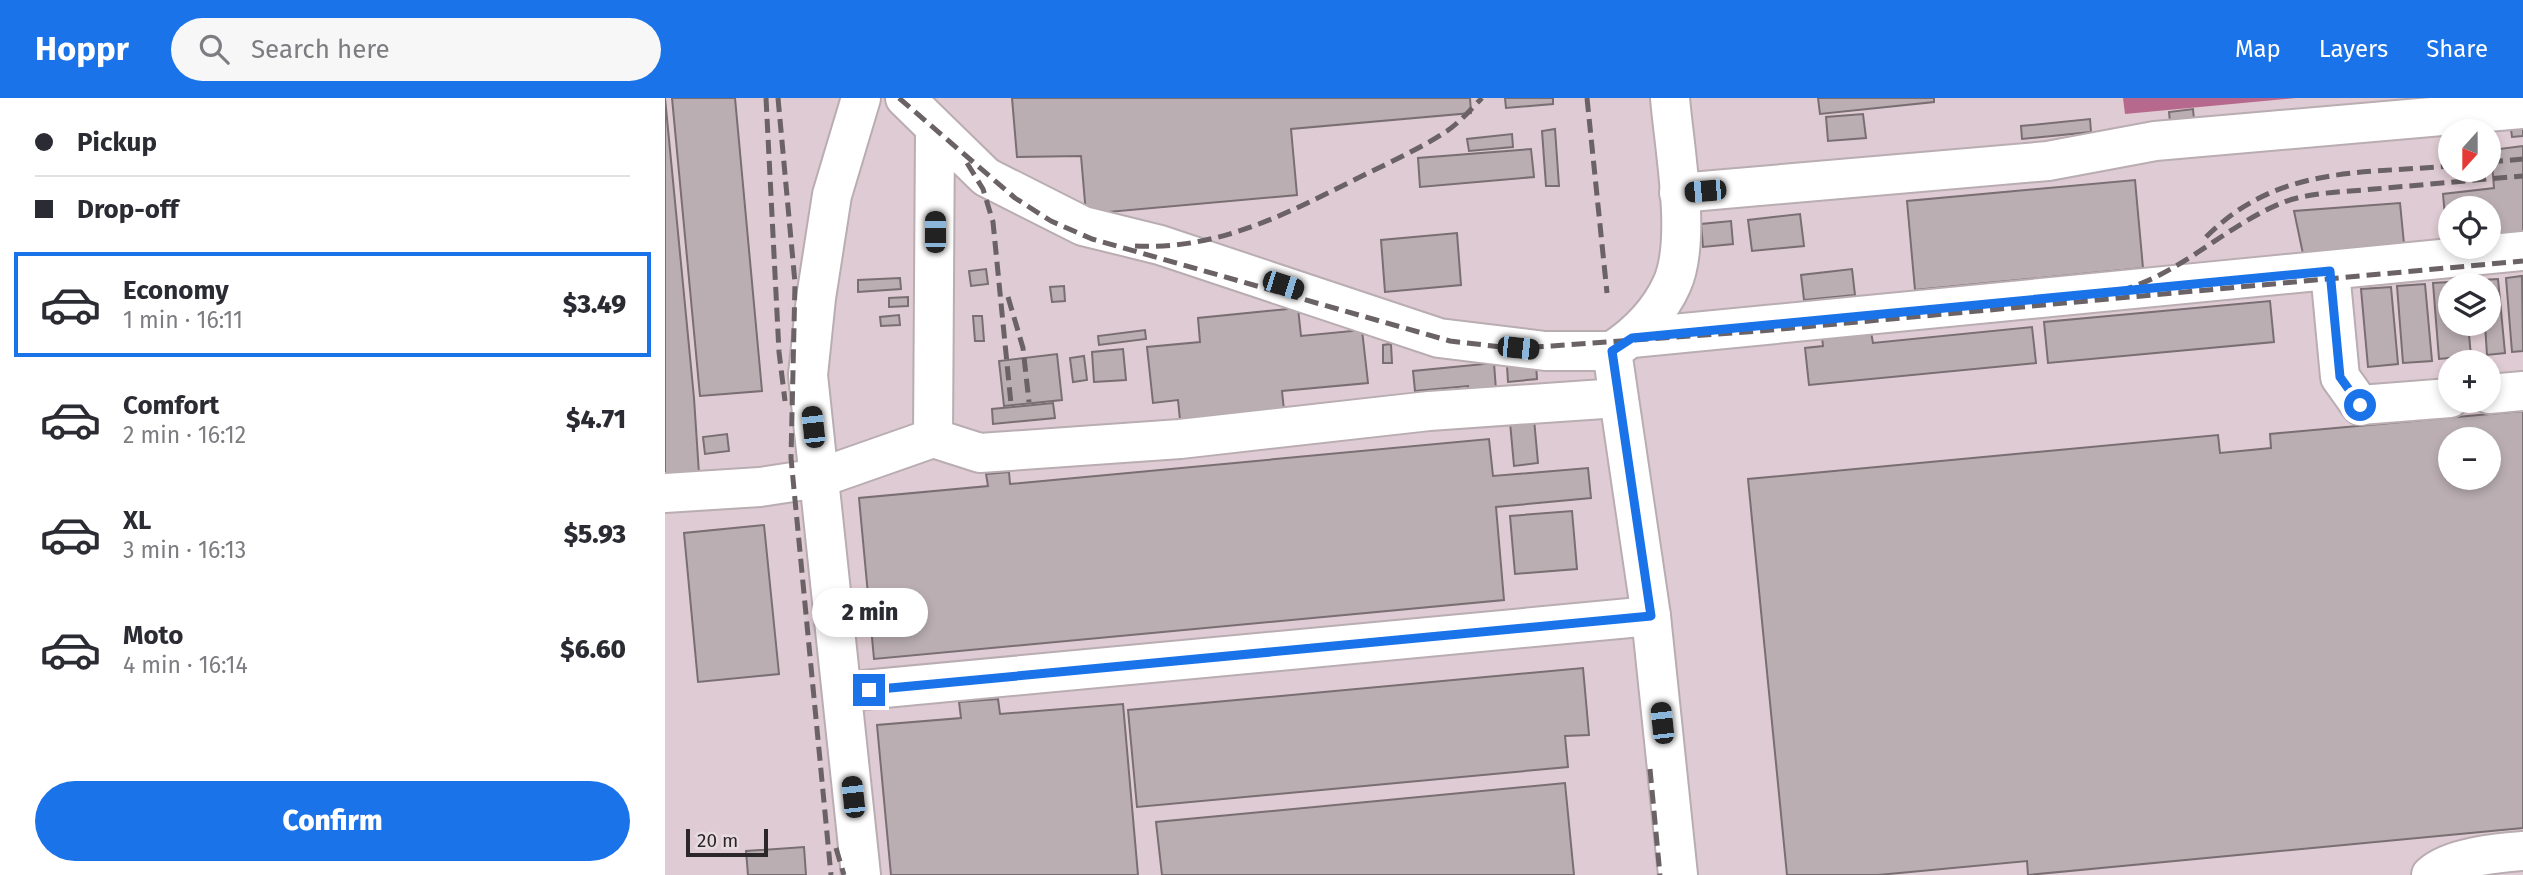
<!DOCTYPE html>
<meta charset="utf-8">
<style>
:root{--surface:#fff;--page:#f7f7f7;--text:#2b2b33;--muted:#7c7c81;--line:#e1e1e2;--accent:#1a73e8}
body{margin:0;font-family:"Fira Sans",sans-serif;background:var(--page);color:var(--text);height:100vh;display:flex;flex-direction:column;font-size:26px;white-space:nowrap}
*{box-sizing:border-box;margin:0}
p{font-size:23px;color:var(--muted)}
.icon{flex:none;width:38px;height:38px;fill:none;stroke:currentColor;stroke-width:2;stroke-linecap:round;stroke-linejoin:round}
.map{position:relative;flex:1;overflow:hidden}
.details{display:flex;flex-direction:column;background:var(--surface);width:665px}
.details>*{flex:none}
.banner{display:grid;align-content:center;height:154px;padding:0 35px;background:var(--surface)}
.needle{width:46px;rotate:201deg}
.controls{position:absolute;left:1773px;top:21px;display:grid;gap:14px}
.controls a{display:grid;place-items:center;width:63px;height:63px;border-radius:50%;background:var(--surface);box-shadow:0 4px 10px #0003;font-size:35px}
.scale{position:absolute;left:21px;bottom:18px;width:82px;box-sizing:border-box;padding-left:7px;border:4px solid #2b2628;border-top:0;font-size:19px;line-height:24px;white-space:nowrap;color:#2b2628;-webkit-text-stroke:5px #e8dbe0;paint-order:stroke}
.end{position:absolute;width:32px;height:32px;margin:-16px;border:9px solid #1a73e8;background:#fff;box-shadow:0 0 0 4px #fff}
.from{border-radius:50%}
.bubble{position:absolute;height:49px;border-radius:24px;background:var(--surface);box-shadow:0 4px 10px #0003;font-size:23px;font-weight:800;line-height:49px;text-align:center}
.car{position:absolute;width:21px;height:42px;margin:-21px -10px;border-radius:9px;box-shadow:0 0 5px 2px #0007;background:linear-gradient(#222 24%,#8ab4d8 0 40%,#222 0 76%,#8ab4d8 0 86%,#222 0)}
.banner b{display:flex;align-items:center;gap:24px;height:66px;font-size:26px}
.banner b+b{border-top:2px solid var(--line)}
.banner i{width:18px;height:18px;background:var(--text)}
ul{padding:0;list-style:none}
li{display:flex;align-items:center;gap:21px;height:105px;margin:0 14px 10px;padding:0 21px;border:4px solid transparent;border-radius:0px}
li div{flex:1}
li b{display:block;font-size:26px}
li em{font-style:normal;font-weight:800}
li.active{border-color:var(--accent)}
li>.icon{width:63px;height:63px;stroke-width:1.5}
.primary-button{display:flex;gap:14px;margin-top:auto;padding:14px 35px}
.primary-button a{flex:1;height:80px;border-radius:42px;background:var(--accent);color:#fff;font-size:28px;font-weight:800;line-height:80px;text-align:center}
header{display:flex;align-items:center;gap:42px;box-sizing:border-box;height:98px;padding:0 35px;background:var(--accent);color:#fff}
header strong{font-size:33px}
nav{display:flex;gap:38px;margin-inline-start:auto;font-size:24px}
.search{width:490px;height:63px;background:var(--page);display:flex;align-items:center;gap:18px;box-sizing:border-box;padding:0 24px;border-radius:38px;color:var(--muted);font-size:26px}
main{display:flex;flex:1;min-height:0}
.map>svg:first-child{display:block}
.built{fill:#dfcbd3;fill-rule:evenodd}
.water{fill:#b6698c}
.building{fill:#baaeb2;stroke:#796e72;stroke-width:2;fill-rule:evenodd}
.lines{fill:none;stroke-linecap:round;stroke-linejoin:round}
.minor-casing{stroke:#b9adb2;stroke-width:42}
.minor{stroke:#fff;stroke-width:38}
.rail{stroke:#6a6265;stroke-width:5;stroke-dasharray:14 7;stroke-linecap:butt}
.route{stroke:#1a73e8;stroke-width:9}
</style>
<header>
<strong>Hoppr</strong>
<div class="search"><svg class="icon" aria-label="search" viewBox="0 0 24 24"><circle cx="10" cy="10" r="6"/><path d="M15 15l6 6"/></svg>Search here</div>
<nav><a>Map</a><a>Layers</a><a>Share</a></nav>
</header>
<main>
<section class="details">
<div class="banner">
<b><i class="from"></i>Pickup</b>
<b><i></i>Drop-off</b>
</div>
<ul>
<li class="active"><svg class="icon" aria-label="car" viewBox="0 0 24 24"><path d="M5 17H2v-5l4-1 3-4h7l3 4 3 1v5h-3M9 17h6M6 11h13"/><circle cx="7" cy="17" r="2"/><circle cx="17" cy="17" r="2"/></svg><div><b>Economy</b><p>1 min · 16:11</p></div><em>$3.49</em></li>
<li><svg class="icon" aria-label="car" viewBox="0 0 24 24"><path d="M5 17H2v-5l4-1 3-4h7l3 4 3 1v5h-3M9 17h6M6 11h13"/><circle cx="7" cy="17" r="2"/><circle cx="17" cy="17" r="2"/></svg><div><b>Comfort</b><p>2 min · 16:12</p></div><em>$4.71</em></li>
<li><svg class="icon" aria-label="car" viewBox="0 0 24 24"><path d="M5 17H2v-5l4-1 3-4h7l3 4 3 1v5h-3M9 17h6M6 11h13"/><circle cx="7" cy="17" r="2"/><circle cx="17" cy="17" r="2"/></svg><div><b>XL</b><p>3 min · 16:13</p></div><em>$5.93</em></li>
<li><svg class="icon" aria-label="car" viewBox="0 0 24 24"><path d="M5 17H2v-5l4-1 3-4h7l3 4 3 1v5h-3M9 17h6M6 11h13"/><circle cx="7" cy="17" r="2"/><circle cx="17" cy="17" r="2"/></svg><div><b>Moto</b><p>4 min · 16:14</p></div><em>$6.60</em></li>
</ul>
<div class="primary-button"><a>Confirm</a></div>
</section>
<div class="map">
<svg width="1858" height="777" viewBox="0 0 1858 777">
<rect width="100%" height="100%" fill="#e8dbe0"/>
<path class="built" d="M0 0H1858V777H0ZM1785 33H1824V72H1785ZM1785 110H1824V149H1785ZM1785 187H1824V226H1785ZM1785 264H1824V303H1785ZM1785 341H1824V380H1785Z"/>
<path class="water" d="M1458 0H1631L1460 16Z"/>
<g class="building">
<path d="M0 0 29 300 34 376 0 379Z"/>
<path d="M7 0H70L97 293 35 298Z"/>
<path d="M347 0H805L806 15 626 31 632 97 421 116 416 58 352 59Z"/>
<path d="M840 0H888V6L841 10Z"/>
<path d="M1153 0H1269V4L1155 16Z"/>
<path d="M1528 11 1529 22 1505 24 1504 14Z"/>
<path d="M1198 16 1201 40 1163 43 1161 19Z"/>
<path d="M1425 21 1426 34 1357 41 1356 28Z"/>
<path d="M1858 22V38L1847 39 1845 24Z"/>
<path d="M890 31 894 88H881L877 33Z"/>
<path d="M847 36 848 49 804 53 802 41Z"/>
<path d="M1858 48V135L1824 138V110H1785V142H1782L1778 96 1829 90 1826 52Z"/>
<path d="M866 51 869 79 755 89 753 60Z"/>
<path d="M1470 82 1478 170 1250 192 1242 103Z"/>
<path d="M1735 105 1739 146 1638 156 1629 113Z"/>
<path d="M1135 116 1139 148 1087 153 1083 122Z"/>
<path d="M1066 123 1068 146 1038 149 1036 126Z"/>
<path d="M792 135 796 187 720 194 716 142Z"/>
<path d="M321 171 323 186 306 188 304 173Z"/>
<path d="M1187 171 1190 197 1139 202 1136 177Z"/>
<path d="M1857 178 1858 253 1847 254 1841 180Z"/>
<path d="M235 180 236 191 193 194V182Z"/>
<path d="M1833 181 1840 255 1822 257 1820 226H1824V187H1816V182Z"/>
<path d="M1800 183V187H1785V226H1803L1806 258 1774 261 1768 185Z"/>
<path d="M1760 186 1767 263 1738 265 1732 188Z"/>
<path d="M399 188 400 203 387 204 385 189Z"/>
<path d="M1726 189 1733 266 1703 269 1696 191Z"/>
<path d="M243 199V208L224 209V200Z"/>
<path d="M1605 203 1609 244 1383 265 1379 224Z"/>
<path d="M633 210 636 238 697 232 703 285 617 293 619 312 515 322 513 302 488 305 482 249 535 244 533 220Z"/>
<path d="M234 217 235 227 216 228 215 219Z"/>
<path d="M308 218H317L319 243H310Z"/>
<path d="M1367 229 1371 265 1144 287 1140 250 1158 248 1157 239 1206 234 1208 245Z"/>
<path d="M480 232 481 241 434 247 433 238Z"/>
<path d="M726 246 727 265H718V247Z"/>
<path d="M458 251 461 282 429 284 427 254Z"/>
<path d="M392 256 397 302 339 308 334 263Z"/>
<path d="M419 258 422 282 408 284 405 260Z"/>
<path d="M829 265 831 292 803 294V288L750 293 748 273Z"/>
<path d="M871 265 872 281 843 284 842 268Z"/>
<path d="M388 305 390 320 328 326 327 311Z"/>
<path d="M1858 313V730L1363 777 1362 763 1213 777H1122L1083 381 1553 337 1555 355 1606 350 1605 336ZM1785 341H1824V380H1785Z"/>
<path d="M869 321 873 365 849 368 845 324Z"/>
<path d="M62 336 64 353 40 356 38 339Z"/>
<path d="M824 341 828 378 923 370 926 400 831 409 839 502 209 561 194 400 323 388 321 376 344 374 345 386Z"/>
<path d="M907 413 912 471 850 476 845 418Z"/>
<path d="M99 427 114 576 33 584 19 435Z"/>
<path d="M918 570 924 637 900 638 903 669 472 709 463 612Z"/>
<path d="M333 601 335 616 458 606 473 777H226L212 627 296 620 294 604Z"/>
<path d="M900 685 909 777H497L491 724Z"/>
<path d="M139 749 141 777H83L81 753Z"/>
</g>
<g class="lines">
<g class="minor-casing">
<g id="minor">
<path d="M196 0 167 97 151 200 143 277 196 777"/>
<path d="M240 0 321 79 418 128 495 147 774 240 880 253H947"/>
<path d="M1005 0C1009 49 1027 142 1007 186 994 215 973 236 947 253L986 518 1013 777"/>
<path d="M1014 95 1383 63 1490 43 1858 11"/>
<path d="M1665 173 1675 279 1695 307 1785 300"/>
<path d="M967 240 1858 153"/>
<path d="M1824 296 1858 293"/>
<path d="M268 340 315 355 515 341 764 313 953 300"/>
<path d="M0 395 95 389 154 380 268 340 270 32"/>
<path d="M177 594 986 518"/>
<path d="M1766 777C1786 759 1831 755 1858 753"/>
</g>
</g>
<use href="#minor" class="minor"/>
<g class="rail">
<path d="M101 0 114 254 120 303"/>
<path d="M113 0 130 185 126 360 166 777"/>
<path d="M234 0 350 100 386 123 427 141 785 243 845 250 887 248 1095 233 1858 163"/>
<path d="M922 0 942 195"/>
<path d="M1824 64 1858 61"/>
<path d="M302 65 318 91 328 124 346 306"/>
<path d="M1541 139C1612 68 1692 76 1785 68"/>
<path d="M470 148C551 152 617 118 687 83 719 67 753 52 782 33 795 24 806 11 817 0"/>
<path d="M1454 193C1515 177 1561 127 1619 104 1646 94 1680 94 1709 91 1758 87 1808 82 1858 78"/>
<path d="M343 199 358 250 364 304"/>
<path d="M985 671 995 777"/>
<path d="M171 750 179 777"/>
</g>
</g>
<g class="lines">
<path class="route" d="M204 592 986 518 947 253 967 240 1665 173 1675 279 1695 307"/>
</g>
</svg>
<div class="controls">
<a><svg class="needle" viewBox="-14 -14 28 28"><path d="M0-13l5 13h-10z" fill="#e53935"/><path d="M0 13l5-13h-10z" fill="#7c7c81"/></svg></a>
<a><svg class="icon" aria-label="locate" viewBox="0 0 24 24"><circle cx="12" cy="12" r="6"/><path d="M12 2v4M12 18v4M2 12h4M18 12h4"/></svg></a>
<a><svg class="icon" aria-label="layers" viewBox="0 0 24 24"><path d="M12 4l9 5-9 5-9-5zM3 14l9 5 9-5"/></svg></a>
<a>+</a>
<a>−</a>
</div>
<div class="scale">20 m</div>
<i class="end from" style="left:1695px;top:307px"></i>
<i class="end" style="left:204px;top:592px"></i>
<div class="bubble" style="left:147px;top:490px;width:116px">2 min</div>
<i class="car" style="left:1040px;top:93px;rotate:265deg"></i>
<i class="car" style="left:270px;top:134px;rotate:0deg"></i>
<i class="car" style="left:618px;top:187px;rotate:108deg"></i>
<i class="car" style="left:853px;top:250px;rotate:96deg"></i>
<i class="car" style="left:148px;top:329px;rotate:354deg"></i>
<i class="car" style="left:997px;top:625px;rotate:354deg"></i>
<i class="car" style="left:188px;top:699px;rotate:354deg"></i>
</div>
</main>
